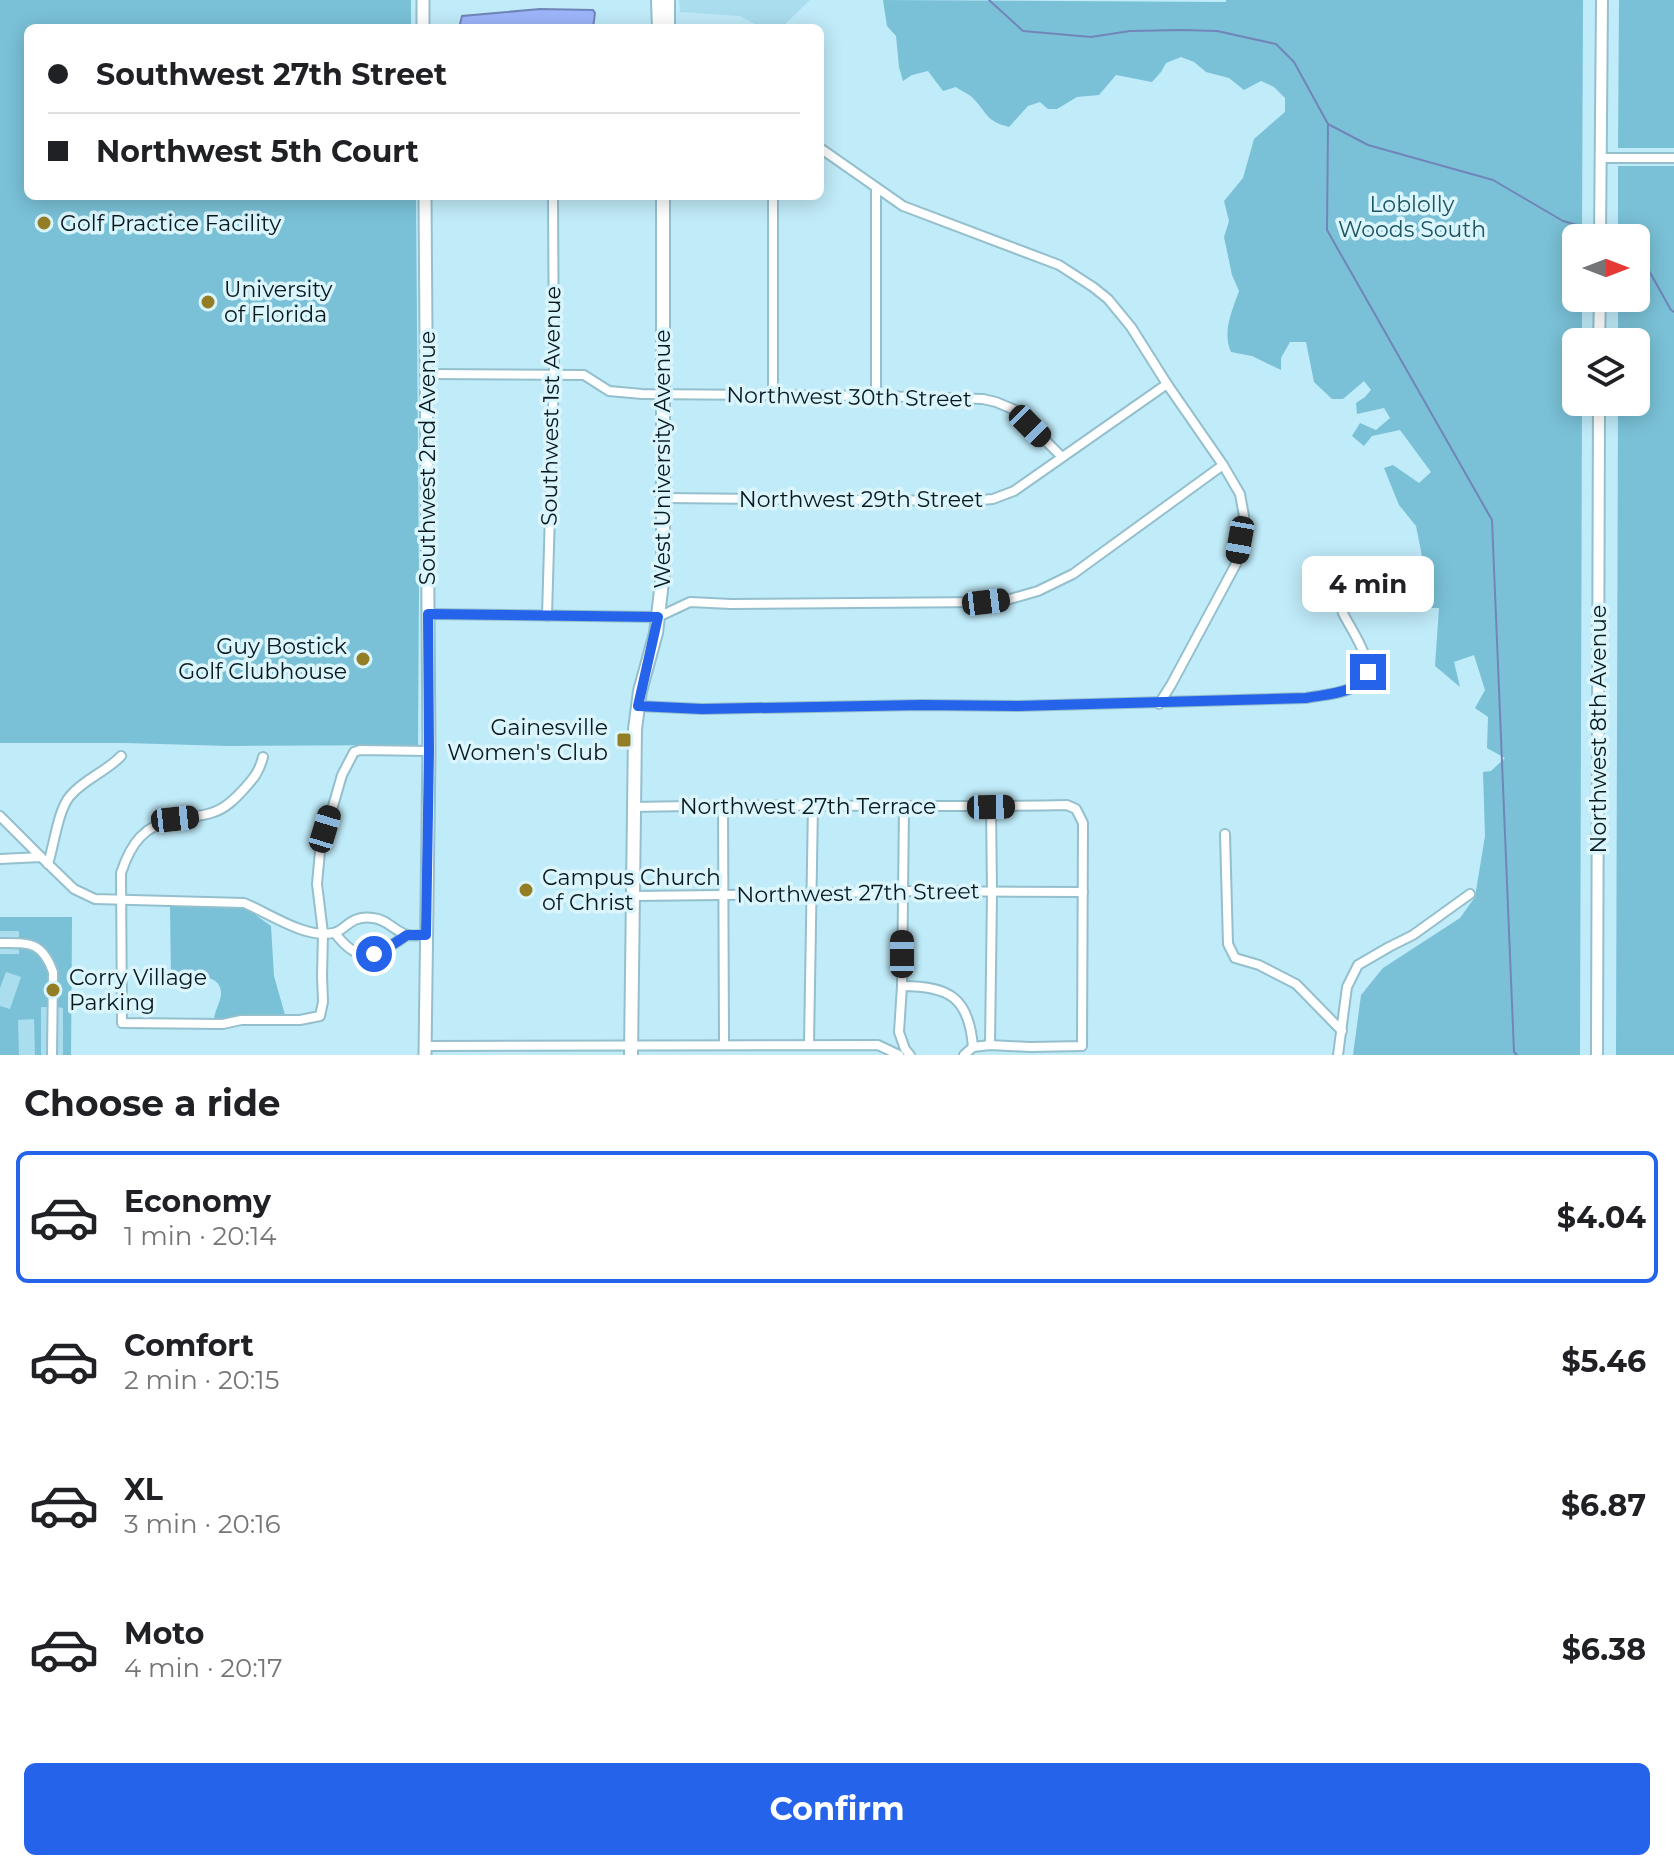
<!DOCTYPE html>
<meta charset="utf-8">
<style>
:root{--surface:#fff;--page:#f2f2f2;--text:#202124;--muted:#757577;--line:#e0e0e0;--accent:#2563eb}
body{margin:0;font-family:Montserrat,sans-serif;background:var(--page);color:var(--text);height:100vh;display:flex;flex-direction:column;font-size:30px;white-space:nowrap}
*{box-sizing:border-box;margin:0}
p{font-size:26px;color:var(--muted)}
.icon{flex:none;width:44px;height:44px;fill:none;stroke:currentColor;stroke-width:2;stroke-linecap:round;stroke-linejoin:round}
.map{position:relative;height:1055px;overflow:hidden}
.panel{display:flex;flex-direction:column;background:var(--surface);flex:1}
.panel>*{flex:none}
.guide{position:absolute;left:24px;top:24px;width:800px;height:176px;border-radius:12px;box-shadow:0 4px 20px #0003;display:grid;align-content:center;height:176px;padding:0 24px;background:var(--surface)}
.needle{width:52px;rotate:90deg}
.controls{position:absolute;left:1562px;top:224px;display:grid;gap:16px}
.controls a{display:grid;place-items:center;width:88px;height:88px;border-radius:12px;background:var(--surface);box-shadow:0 4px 20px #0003;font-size:40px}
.end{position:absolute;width:36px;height:36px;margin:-18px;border:10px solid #2563eb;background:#fff;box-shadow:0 0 0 4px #fff}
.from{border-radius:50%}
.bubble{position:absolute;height:56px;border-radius:12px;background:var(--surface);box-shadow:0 4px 20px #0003;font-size:26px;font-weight:700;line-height:56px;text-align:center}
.car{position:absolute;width:24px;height:48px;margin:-24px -12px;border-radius:10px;box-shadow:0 0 6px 2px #0007;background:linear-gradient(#222 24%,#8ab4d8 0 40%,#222 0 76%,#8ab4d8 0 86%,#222 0)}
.guide b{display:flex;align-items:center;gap:28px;height:76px;font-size:30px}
.guide b+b{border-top:2px solid var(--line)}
.guide i{width:20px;height:20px;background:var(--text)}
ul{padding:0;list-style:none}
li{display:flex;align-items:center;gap:24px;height:132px;margin:0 16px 12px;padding:0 8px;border:4px solid transparent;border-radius:12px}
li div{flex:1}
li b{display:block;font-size:30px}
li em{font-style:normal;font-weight:700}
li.current{border-color:var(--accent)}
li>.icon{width:72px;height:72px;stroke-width:1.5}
h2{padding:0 24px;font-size:36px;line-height:96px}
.button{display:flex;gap:16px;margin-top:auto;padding:16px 24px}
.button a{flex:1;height:92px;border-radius:12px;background:var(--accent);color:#fff;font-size:32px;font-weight:700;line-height:92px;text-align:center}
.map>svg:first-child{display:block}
.built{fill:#aadeef}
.green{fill:#7ac1d7}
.water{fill:#9db5fa;stroke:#7186b8;stroke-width:2}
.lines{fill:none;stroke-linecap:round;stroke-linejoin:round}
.stream{stroke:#7186b8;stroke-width:2}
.minor-casing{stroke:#94bfcc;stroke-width:12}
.tertiary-casing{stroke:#94bfcc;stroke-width:14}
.secondary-casing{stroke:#94bfcc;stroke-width:15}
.primary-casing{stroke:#94bfcc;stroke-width:16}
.minor{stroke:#fff;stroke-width:8}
.tertiary{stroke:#fff;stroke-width:10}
.secondary{stroke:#fff;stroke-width:11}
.primary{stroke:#fff;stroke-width:12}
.route{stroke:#2563eb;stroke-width:10}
.poi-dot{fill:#947e25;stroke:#dbf5fd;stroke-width:3}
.labels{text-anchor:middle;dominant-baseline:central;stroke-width:7;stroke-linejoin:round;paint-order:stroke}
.park-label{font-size:22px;fill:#1b5463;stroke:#dbf5fd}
.poi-label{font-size:22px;fill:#091a1f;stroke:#dbf5fd;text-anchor:start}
.street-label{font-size:22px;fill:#091a1f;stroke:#dbf5fd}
</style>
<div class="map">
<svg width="1674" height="1055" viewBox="0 0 1674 1055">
<rect width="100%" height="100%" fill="#c0ebf9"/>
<g class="built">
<path d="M679 0H810L781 28H762L740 16 680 12Z"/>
<path d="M0 917H72L71 1055H0Z"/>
</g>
<g class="green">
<path d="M0 0H411V28H28V196H416L419 583 418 745 229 746 125 743H0Z"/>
<path d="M883 0 1226 2V0H1583L1582 238H1576V298H1582V342H1576V402H1582L1580 1055H1353L1361 995 1383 968 1460 918 1475 897 1485 836 1483 772 1491 771 1505 758 1487 748 1488 717 1475 708 1485 690 1474 655 1454 662 1460 687 1435 666 1439 608H1417L1409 569 1422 556 1416 526 1399 505 1384 468 1393 465 1419 483 1431 472 1400 430 1372 436 1364 446 1352 436 1360 423 1376 430 1390 418 1384 408 1357 414 1356 403 1365 397 1371 390 1364 381 1343 399H1332L1314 382 1306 342H1290L1281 358V370L1252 356 1231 352C1222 332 1232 311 1239 291L1232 275 1224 237 1229 221 1224 201 1243 178 1254 139 1285 112V98L1274 87 1261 81 1244 90 1229 78 1206 72 1194 62 1181 57 1166 63 1161 72 1152 82 1116 75 1099 95 1077 97 1057 109H1048L1040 102 1028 106 1009 127C986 121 988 114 973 98 969 94 961 91 956 87L943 91 928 71 912 75 903 81 899 67 896 36 887 26Z"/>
<path d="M1619 0H1674V148H1618Z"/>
<path d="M1618 166H1674V1055H1616L1618 402H1636V342H1618V298H1636V238H1618Z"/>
<path d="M170 906 234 907 249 910 271 926 274 976 285 1015 247 1016 224 1019H214C215 1010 221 1001 221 994 222 970 184 977 171 978Z"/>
<path d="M0 917H72L71 1055H63V1008L56 1007 49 955C42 944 32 940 19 939V931H0Z"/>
<path d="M19 946C55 953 49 978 50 1007H41V1055H35L34 1019 18 1020 19 1055H0V1006L10 1009 21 977 6 972 0 988V954H19Z"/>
</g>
<path class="water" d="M540 9 593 10 595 13 593 28H459L462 16Z"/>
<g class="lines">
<g class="stream">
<path d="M989 0 1023 31 1091 37 1130 31 1182 30 1217 31 1276 44 1294 62 1328 124 1368 145 1493 180 1563 221 1588 228"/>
<path d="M1328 124 1327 230 1492 520 1514 1052 1517 1055"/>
<path d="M1616 235 1625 238"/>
<path d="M1636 263 1648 269 1671 310 1674 312"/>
</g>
<g class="minor-casing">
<g id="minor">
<path d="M820 148 903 206 1059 265 1093 287 1108 299 1131 327 1167 384 1223 465 1240 494 1244 516 1236 564 1171 685 1159 704"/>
<path d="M1600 158H1674"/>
<path d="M876 189V396"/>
<path d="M773 196V396"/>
<path d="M427 374 584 375 609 391 642 394 876 396 983 399 996 402 1015 410 1062 457"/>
<path d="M664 498 970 501 993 499 1014 491 1167 384"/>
<path d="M428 614 658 617 690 602 731 604 986 602 1010 599 1038 591 1073 574 1223 465"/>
<path d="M547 616 554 374 553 196"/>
<path d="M638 706 702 709 921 705 1018 706 1306 698C1322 695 1342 694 1356 686 1384 672 1351 631 1343 613 1341 606 1341 600 1341 594"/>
<path d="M263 757C259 772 254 778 244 789 235 799 226 808 214 812 202 817 189 816 176 819 144 825 131 843 121 873L122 1023 223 1024 241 1020H300L320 1016 323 1002 322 976 323 933 317 884 320 851 342 775 354 752 360 750 429 751"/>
<path d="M723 805 724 1045"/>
<path d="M904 806 902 986 899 1032 905 1049 910 1055"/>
<path d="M634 807C778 803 922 808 1067 805L1076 809 1083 823 1082 1046 1030 1047 990 1045 973 1047 964 1055"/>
<path d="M0 816 41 857"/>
<path d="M1225 834 1228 944 1235 958 1259 965 1296 984 1342 1031"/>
<path d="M0 859 41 857 74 889 95 899 244 903C269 913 305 939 333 933 347 930 349 915 373 918 387 919 394 931 407 935 412 936 420 935 426 935"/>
<path d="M48 864C54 845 58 810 70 796 84 779 106 772 121 756"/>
<path d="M633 896 811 894 902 891 1083 892"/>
<path d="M335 933C361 968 377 955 407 935"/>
<path d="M0 943C29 943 42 941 53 972L52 1055"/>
<path d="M902 986C950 986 969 998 973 1047"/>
<path d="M809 1044 813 804"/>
<path d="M990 1045 992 892 991 807"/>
<path d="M425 1046 878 1045 899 1055"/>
<path d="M1338 1055 1347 987 1358 965 1389 947 1413 935 1470 894"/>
</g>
</g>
<g class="tertiary-casing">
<g id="tertiary">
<path d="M1600 238 1602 0"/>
<path d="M1599 342 1600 298"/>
<path d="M1597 1055 1599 402"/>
</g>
</g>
<g class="secondary-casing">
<g id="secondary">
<path d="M423 0V28"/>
<path d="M425 1055 429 751 425 196"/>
</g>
</g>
<g class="primary-casing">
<g id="primary">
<path d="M658 0 659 28"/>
<path d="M668 28V0"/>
<path d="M631 1055 635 729 640 691 656 633 663 573V196"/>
</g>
</g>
<use href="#minor" class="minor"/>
<use href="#tertiary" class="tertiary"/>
<use href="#secondary" class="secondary"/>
<use href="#primary" class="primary"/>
</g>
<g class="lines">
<path class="route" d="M374 954 389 947 407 935H426L429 751 428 614 658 617 638 706 702 709 921 705 1018 706 1306 698C1327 694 1358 694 1368 672"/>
</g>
<g class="poi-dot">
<circle cx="44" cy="223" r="8"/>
<circle cx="208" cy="302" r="8"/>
<circle cx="363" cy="659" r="8"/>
<rect x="616" y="732" width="16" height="16" rx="4"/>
<circle cx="526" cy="890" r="8"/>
<circle cx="53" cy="990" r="8"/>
</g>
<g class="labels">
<g class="park-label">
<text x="1412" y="204">Loblolly<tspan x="1412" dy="25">Woods South</tspan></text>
</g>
<g class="poi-label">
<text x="60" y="223">Golf Practice Facility</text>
<text x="224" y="289">University<tspan x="224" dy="25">of Florida</tspan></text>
<text x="347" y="646" text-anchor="end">Guy Bostick<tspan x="347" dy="25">Golf Clubhouse</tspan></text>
<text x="608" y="727" text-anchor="end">Gainesville<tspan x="608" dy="25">Women's Club</tspan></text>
<text x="542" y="877">Campus Church<tspan x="542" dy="25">of Christ</tspan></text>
<text x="69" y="977">Corry Village<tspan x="69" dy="25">Parking</tspan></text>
</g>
<g class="street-label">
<text transform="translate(849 397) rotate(1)">Northwest 30th Street</text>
<text transform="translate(551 406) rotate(-89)">Southwest 1st Avenue</text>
<text transform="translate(427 458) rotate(-90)">Southwest 2nd Avenue</text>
<text transform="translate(662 459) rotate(-90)">West University Avenue</text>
<text x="861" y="499">Northwest 29th Street</text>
<text transform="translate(1598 729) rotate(-90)">Northwest 8th Avenue</text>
<text x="808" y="806">Northwest 27th Terrace</text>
<text transform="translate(858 893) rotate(-1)">Northwest 27th Street</text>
</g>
</g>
</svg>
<div class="controls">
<a><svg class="needle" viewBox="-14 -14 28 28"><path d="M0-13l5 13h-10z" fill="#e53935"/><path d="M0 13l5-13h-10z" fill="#757577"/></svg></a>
<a><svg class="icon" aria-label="layers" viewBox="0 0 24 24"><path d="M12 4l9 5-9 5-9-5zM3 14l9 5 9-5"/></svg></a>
</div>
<i class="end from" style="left:374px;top:954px"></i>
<i class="end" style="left:1368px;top:672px"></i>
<div class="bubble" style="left:1302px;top:556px;width:132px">4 min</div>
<i class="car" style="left:1030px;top:426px;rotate:135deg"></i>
<i class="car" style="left:1240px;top:540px;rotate:190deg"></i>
<i class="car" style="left:986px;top:602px;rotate:83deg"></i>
<i class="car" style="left:991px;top:807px;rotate:89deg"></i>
<i class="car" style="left:175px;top:819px;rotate:84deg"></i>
<i class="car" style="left:325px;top:829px;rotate:17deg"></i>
<i class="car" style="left:902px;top:954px;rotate:0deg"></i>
<div class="guide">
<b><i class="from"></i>Southwest 27th Street</b>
<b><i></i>Northwest 5th Court</b>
</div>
</div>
<section class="panel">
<h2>Choose a ride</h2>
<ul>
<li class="current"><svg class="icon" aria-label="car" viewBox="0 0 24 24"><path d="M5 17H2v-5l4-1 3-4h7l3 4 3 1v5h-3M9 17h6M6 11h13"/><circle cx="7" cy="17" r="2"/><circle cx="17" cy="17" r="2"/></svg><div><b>Economy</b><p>1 min · 20:14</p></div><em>$4.04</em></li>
<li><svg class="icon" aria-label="car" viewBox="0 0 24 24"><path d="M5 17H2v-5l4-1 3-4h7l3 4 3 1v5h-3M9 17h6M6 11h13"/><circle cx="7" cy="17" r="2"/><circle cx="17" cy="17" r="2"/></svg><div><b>Comfort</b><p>2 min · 20:15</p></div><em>$5.46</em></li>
<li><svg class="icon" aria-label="car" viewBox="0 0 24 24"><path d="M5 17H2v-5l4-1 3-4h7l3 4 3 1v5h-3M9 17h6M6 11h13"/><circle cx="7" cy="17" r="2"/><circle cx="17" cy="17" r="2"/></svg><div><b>XL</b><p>3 min · 20:16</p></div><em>$6.87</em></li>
<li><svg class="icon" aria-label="car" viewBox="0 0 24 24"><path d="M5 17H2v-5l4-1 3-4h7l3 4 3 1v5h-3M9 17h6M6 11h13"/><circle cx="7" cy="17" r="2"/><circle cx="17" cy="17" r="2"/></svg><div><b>Moto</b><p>4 min · 20:17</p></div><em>$6.38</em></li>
</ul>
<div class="button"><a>Confirm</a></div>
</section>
